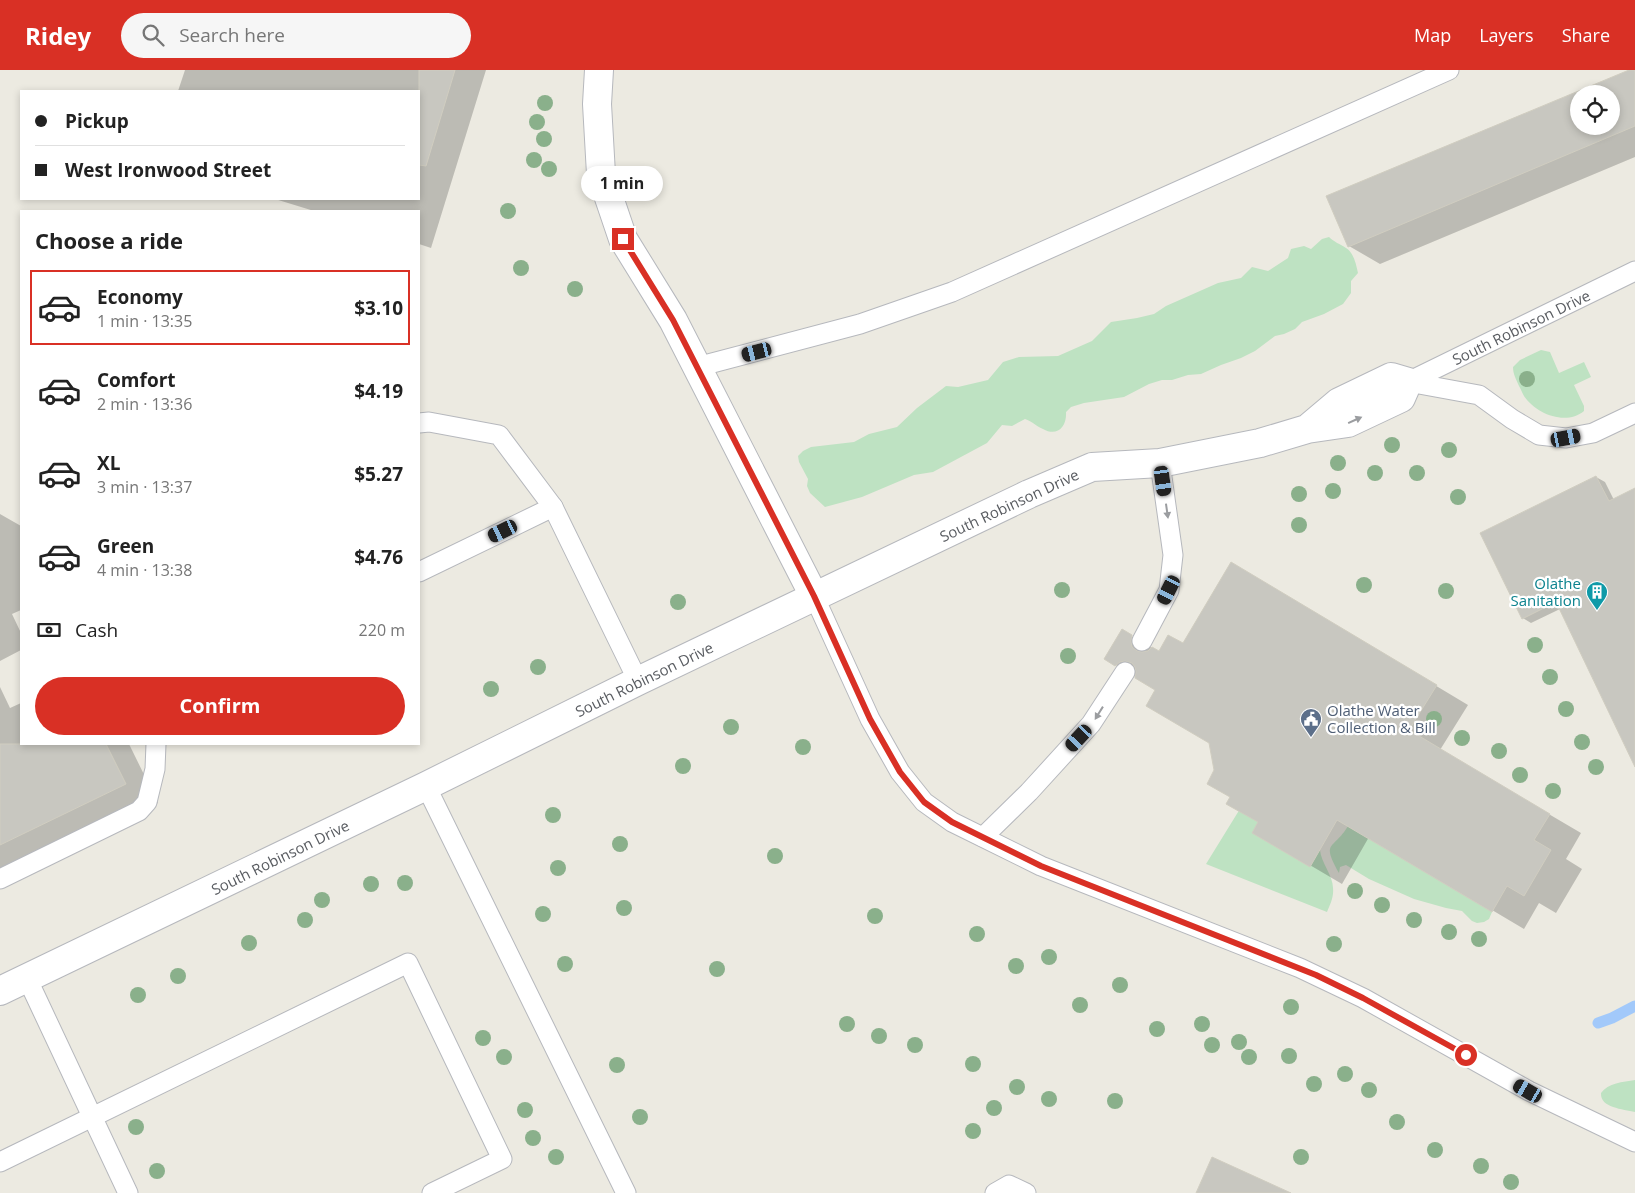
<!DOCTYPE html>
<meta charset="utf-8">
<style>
:root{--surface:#fff;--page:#f6f6f6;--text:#222;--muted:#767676;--line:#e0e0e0;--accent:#d93025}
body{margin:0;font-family:"Open Sans",sans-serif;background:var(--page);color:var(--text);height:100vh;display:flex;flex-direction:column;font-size:19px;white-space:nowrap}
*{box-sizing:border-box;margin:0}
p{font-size:16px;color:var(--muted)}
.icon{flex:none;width:28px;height:28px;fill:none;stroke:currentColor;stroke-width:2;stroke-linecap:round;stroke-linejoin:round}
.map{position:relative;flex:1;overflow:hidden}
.side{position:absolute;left:20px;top:140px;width:400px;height:535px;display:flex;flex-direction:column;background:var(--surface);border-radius:0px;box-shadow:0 2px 8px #0003}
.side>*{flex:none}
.hud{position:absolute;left:20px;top:20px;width:400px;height:110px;border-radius:0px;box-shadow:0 2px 8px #0003;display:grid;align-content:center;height:110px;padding:0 15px;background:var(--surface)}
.tools{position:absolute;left:1570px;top:15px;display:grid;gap:10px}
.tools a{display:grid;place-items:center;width:50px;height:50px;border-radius:50%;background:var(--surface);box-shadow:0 2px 8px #0003;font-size:25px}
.end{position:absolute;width:22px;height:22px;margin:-11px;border:6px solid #d93025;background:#fff;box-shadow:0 0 0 2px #fff}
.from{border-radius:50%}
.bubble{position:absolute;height:35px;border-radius:18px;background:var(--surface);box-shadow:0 2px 8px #0003;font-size:16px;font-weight:700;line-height:35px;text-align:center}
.car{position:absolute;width:15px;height:30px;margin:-15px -8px;border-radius:6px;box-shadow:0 0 4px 1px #0007;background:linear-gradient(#222 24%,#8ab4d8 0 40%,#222 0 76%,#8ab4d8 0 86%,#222 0)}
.hud b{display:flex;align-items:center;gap:18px;height:48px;font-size:19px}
.hud b+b{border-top:1px solid var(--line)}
.hud i{width:12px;height:12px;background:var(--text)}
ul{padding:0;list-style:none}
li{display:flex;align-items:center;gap:15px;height:75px;margin:0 10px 8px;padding:0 5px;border:2px solid transparent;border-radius:0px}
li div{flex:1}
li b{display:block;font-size:19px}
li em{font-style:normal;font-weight:700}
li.active{border-color:var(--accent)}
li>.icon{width:45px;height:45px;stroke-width:1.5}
h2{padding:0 15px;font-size:22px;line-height:60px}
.pay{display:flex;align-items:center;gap:12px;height:55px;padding:0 15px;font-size:19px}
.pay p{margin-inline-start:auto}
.cta{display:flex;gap:10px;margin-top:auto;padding:10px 15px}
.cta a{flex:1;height:58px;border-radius:30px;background:var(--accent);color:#fff;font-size:20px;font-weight:700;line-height:58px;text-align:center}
header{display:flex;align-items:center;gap:30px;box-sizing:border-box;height:70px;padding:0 25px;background:var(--accent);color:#fff}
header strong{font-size:24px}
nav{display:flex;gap:28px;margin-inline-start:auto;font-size:18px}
.search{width:350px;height:45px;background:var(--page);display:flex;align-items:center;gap:12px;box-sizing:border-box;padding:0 18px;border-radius:28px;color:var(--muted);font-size:19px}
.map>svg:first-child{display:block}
.green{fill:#bee2c2}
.shadow{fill:#0003;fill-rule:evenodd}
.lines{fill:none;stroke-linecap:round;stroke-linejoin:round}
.stream{stroke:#a2c9fa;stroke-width:11}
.building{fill:#c8c7c0;stroke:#d0cdc0;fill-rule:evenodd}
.lane-casing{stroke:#b6b8bd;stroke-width:21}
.street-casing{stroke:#b6b8bd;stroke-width:30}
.lane{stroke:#fff;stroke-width:19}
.street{stroke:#fff;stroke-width:28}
.tree{fill:#8ab08b}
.oneway{fill:#9b9da0}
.route{stroke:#d93025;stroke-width:6}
.labels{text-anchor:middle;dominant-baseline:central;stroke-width:4.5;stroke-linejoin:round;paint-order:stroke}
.street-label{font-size:15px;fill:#595c61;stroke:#fff}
.culture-label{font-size:15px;fill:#0d838f;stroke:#fff;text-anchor:end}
.service-label{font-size:15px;fill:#4e5e75;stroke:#fff;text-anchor:start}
</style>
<header>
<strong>Ridey</strong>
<div class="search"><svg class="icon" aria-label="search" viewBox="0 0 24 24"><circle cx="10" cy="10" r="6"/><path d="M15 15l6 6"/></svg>Search here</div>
<nav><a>Map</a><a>Layers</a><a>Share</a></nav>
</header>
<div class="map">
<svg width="1635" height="1123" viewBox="0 0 1635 1123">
<rect width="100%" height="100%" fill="#eceae1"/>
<g class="green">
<path d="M1329 167C1334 172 1340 174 1346 178 1354 183 1356 194 1358 203L1351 211V223L1343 234 1324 244 1302 252 1295 259 1284 264 1275 266 1255 281 1241 288 1221 295 1201 304 1188 305 1172 310H1162L1149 314 1124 327 1084 333 1071 337 1066 342C1067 357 1057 367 1043 359 1035 356 1034 352 1025 349L1012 356 1002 355 987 373 933 402 914 405 862 427 825 437 810 423 807 416 808 409 799 392 798 386 803 381 811 377 854 372 869 364 897 357 917 338 946 316 958 317 988 310 1003 292 1019 287 1058 286 1092 271 1111 252 1137 248 1154 244 1166 236 1218 213 1241 208 1252 197 1268 201 1288 188 1291 179 1304 176 1311 179 1322 169Z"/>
<path d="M1541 280 1550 282 1559 303 1584 292 1591 307 1574 315 1584 336V341C1566 356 1536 344 1524 326 1522 323 1521 319 1519 316 1516 309 1513 304 1513 297L1520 290Z"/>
<path d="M1243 734 1320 780C1321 793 1333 805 1333 818 1334 827 1330 835 1327 842L1206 794Z"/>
<path d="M1348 756 1492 842 1489 849 1484 852 1477 853 1472 851 1462 841 1446 838 1414 829 1369 809 1346 795 1340 797 1339 803C1321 770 1333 781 1348 756Z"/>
<path d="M1635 1010V1042C1623 1039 1600 1038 1601 1023 1608 1013 1623 1012 1635 1010Z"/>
</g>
<g class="shadow">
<path d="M185 0H486L431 178 419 174V141H314L275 129H419V21H178Z"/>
<path d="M1632 0H1635V87L1380 194 1349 176 1328 127ZM1579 24H1611V56H1579Z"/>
<path d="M1596 407 1605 412 1614 430 1635 420V685L1560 539 1531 553 1523 548Z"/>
<path d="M0 444 21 456V540L12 544 21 563V580L0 591Z"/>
<path d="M1263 512 1468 635 1440 680 1581 763 1566 789 1582 799 1556 843 1539 833 1524 859 1369 767 1342 814 1254 762 1260 752 1216 700 1210 672 1157 620 1106 589 1122 561 1159 582 1184 575Z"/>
<path d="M0 617 10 638 21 633V674H129L158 733 0 810Z"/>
</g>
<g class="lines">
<path class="stream" d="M1598 953 1612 948 1635 936"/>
</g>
<g class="building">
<path d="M419 0H455L426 96 419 95Z"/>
<path d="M1629 0H1635V56L1348 177 1326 126ZM1579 24H1611V56H1579Z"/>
<path d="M1596 406 1609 431 1635 418V697L1556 532 1522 549 1480 463Z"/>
<path d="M1231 492 1437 615 1409 660 1550 744 1534 770 1551 780 1524 826 1507 816 1492 842 1337 750 1310 797 1252 763 1258 752 1226 734 1230 727 1207 714 1214 700 1209 673 1146 636 1155 620 1135 608 1136 602 1135 597 1132 593 1125 591 1120 592 1115 596 1104 589 1122 559 1132 565 1131 571 1132 577 1137 581 1142 582 1148 581 1152 577 1159 581 1168 565 1183 573Z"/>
<path d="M0 674H106L126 714 0 775Z"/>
<path d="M1212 1087 1291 1123H1196Z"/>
</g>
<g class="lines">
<g class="lane-casing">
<g id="lane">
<path d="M697 297 860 254 952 222 1449 0"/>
<path d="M1408 312 1635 201"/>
<path d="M1408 312 1479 325 1512 349 1539 365 1566 368 1593 363 1635 343"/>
<path d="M419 353 429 352 499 365 553 437 638 611"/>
<path d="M419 502 553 437"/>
<path d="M814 526 870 649 900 702 924 732 952 752 1041 796 1300 898 1363 928 1529 1021 1635 1072"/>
<path d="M1142 571 1169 520 1173 485 1160 393"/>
<path d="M426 716 626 1123"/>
<path d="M983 767 1029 722 1091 654 1125 602"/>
<path d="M0 809 139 741 147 732 155 699 156 674"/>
<path d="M27 908 128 1123"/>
<path d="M0 1092 408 893 502 1089 432 1123"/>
<path d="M995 1123 1009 1115 1026 1123"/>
</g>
</g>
<g class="street-casing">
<g id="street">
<path d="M599 0 597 34 601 104 623 169 673 250 814 526"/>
<path d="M0 921 426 716 638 611 1029 424 1092 397 1160 393 1260 373 1307 359 1348 353 1401 328 1408 312 1391 307 1339 332 1307 359"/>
</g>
</g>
<use href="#lane" class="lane"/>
<use href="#street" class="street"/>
</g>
<g class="tree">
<circle cx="545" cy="33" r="8"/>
<circle cx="537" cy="52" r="8"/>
<circle cx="544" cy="69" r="8"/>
<circle cx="534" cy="90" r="8"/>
<circle cx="549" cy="99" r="8"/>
<circle cx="508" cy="141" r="8"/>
<circle cx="521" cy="198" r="8"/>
<circle cx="575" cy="219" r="8"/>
<circle cx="1527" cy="309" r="8"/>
<circle cx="1392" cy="375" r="8"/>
<circle cx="1449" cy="380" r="8"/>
<circle cx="1338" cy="393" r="8"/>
<circle cx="1375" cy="403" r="8"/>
<circle cx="1417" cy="403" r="8"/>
<circle cx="1333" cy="421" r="8"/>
<circle cx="1299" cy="424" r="8"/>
<circle cx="1458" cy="427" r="8"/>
<circle cx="1299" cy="455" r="8"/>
<circle cx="1364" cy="515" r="8"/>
<circle cx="1062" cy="520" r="8"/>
<circle cx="1446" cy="521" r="8"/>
<circle cx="678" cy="532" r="8"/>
<circle cx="1535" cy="575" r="8"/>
<circle cx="1068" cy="586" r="8"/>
<circle cx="538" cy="597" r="8"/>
<circle cx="1550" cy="607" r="8"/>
<circle cx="491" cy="619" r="8"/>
<circle cx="1566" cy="639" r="8"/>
<circle cx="1434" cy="649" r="8"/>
<circle cx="731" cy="657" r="8"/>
<circle cx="1462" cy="668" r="8"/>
<circle cx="1582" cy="672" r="8"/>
<circle cx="803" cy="677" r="8"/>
<circle cx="1499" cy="681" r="8"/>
<circle cx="683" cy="696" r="8"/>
<circle cx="1596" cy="697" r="8"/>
<circle cx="1520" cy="705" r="8"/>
<circle cx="1553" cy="721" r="8"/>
<circle cx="553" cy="745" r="8"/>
<circle cx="620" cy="774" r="8"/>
<circle cx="775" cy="786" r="8"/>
<circle cx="558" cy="798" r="8"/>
<circle cx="405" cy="813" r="8"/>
<circle cx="371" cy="814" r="8"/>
<circle cx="1355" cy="821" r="8"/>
<circle cx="322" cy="830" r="8"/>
<circle cx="1382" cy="835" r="8"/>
<circle cx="624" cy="838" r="8"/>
<circle cx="543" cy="844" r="8"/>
<circle cx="875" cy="846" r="8"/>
<circle cx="305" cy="850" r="8"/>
<circle cx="1414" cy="850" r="8"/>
<circle cx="1449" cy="862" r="8"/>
<circle cx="977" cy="864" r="8"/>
<circle cx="1479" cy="869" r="8"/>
<circle cx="249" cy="873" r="8"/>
<circle cx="1334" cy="874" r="8"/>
<circle cx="1049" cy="887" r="8"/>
<circle cx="565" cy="894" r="8"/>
<circle cx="1016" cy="896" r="8"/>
<circle cx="717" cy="899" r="8"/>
<circle cx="178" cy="906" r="8"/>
<circle cx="1120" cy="915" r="8"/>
<circle cx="138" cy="925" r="8"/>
<circle cx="1080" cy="935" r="8"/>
<circle cx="1291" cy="937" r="8"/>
<circle cx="847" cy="954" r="8"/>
<circle cx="1202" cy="954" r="8"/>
<circle cx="1157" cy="959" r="8"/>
<circle cx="879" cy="966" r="8"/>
<circle cx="483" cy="968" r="8"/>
<circle cx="1239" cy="972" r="8"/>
<circle cx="915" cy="975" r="8"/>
<circle cx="1212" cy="975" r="8"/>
<circle cx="1289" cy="986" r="8"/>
<circle cx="504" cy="987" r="8"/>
<circle cx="1249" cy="987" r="8"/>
<circle cx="973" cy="994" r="8"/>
<circle cx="617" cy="995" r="8"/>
<circle cx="1345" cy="1004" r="8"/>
<circle cx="1314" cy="1014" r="8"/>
<circle cx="1017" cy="1017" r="8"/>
<circle cx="1369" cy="1020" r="8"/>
<circle cx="1049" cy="1029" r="8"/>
<circle cx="1115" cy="1031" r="8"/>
<circle cx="994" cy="1038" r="8"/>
<circle cx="525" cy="1040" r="8"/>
<circle cx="640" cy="1047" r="8"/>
<circle cx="1397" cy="1052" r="8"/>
<circle cx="136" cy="1057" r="8"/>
<circle cx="973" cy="1061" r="8"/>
<circle cx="533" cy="1068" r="8"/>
<circle cx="1435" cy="1080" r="8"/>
<circle cx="556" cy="1087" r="8"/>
<circle cx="1301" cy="1087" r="8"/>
<circle cx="1481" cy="1096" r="8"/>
<circle cx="157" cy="1101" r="8"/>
<circle cx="1511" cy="1112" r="8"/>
</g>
<defs><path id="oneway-solid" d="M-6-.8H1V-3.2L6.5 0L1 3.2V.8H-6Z" transform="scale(1.25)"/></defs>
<g class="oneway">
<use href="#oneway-solid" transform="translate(1355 350) rotate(-24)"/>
<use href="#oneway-solid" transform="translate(1167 441) rotate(82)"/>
<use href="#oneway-solid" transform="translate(1099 643) rotate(122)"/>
</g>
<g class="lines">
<path class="route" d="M623 169 673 250 814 526 870 649 900 702 924 732 952 752 1041 796 1316 905 1363 928 1466 985"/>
</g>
<defs>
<g id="building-pin" transform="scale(1.125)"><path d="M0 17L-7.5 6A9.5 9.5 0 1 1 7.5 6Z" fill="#0f9aa8" stroke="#fff"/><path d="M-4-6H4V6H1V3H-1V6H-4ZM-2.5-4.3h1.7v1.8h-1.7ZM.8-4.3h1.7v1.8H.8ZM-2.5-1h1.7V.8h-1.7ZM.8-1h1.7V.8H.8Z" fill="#fff"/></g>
<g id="civic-pin" transform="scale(1.125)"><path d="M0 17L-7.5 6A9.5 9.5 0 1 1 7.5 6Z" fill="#5c6f8a" stroke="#fff"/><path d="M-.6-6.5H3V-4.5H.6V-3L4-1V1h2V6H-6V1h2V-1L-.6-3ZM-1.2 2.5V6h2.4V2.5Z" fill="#fff"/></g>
</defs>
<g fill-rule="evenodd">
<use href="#building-pin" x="1597" y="522"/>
<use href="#civic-pin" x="1311" y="649"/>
</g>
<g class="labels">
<g class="street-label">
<text transform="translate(1521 257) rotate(-26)">South Robinson Drive</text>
<text transform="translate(1009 435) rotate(-25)">South Robinson Drive</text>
<text transform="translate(644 609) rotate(-26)">South Robinson Drive</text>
<text transform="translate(280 787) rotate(-26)">South Robinson Drive</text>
</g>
<g class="culture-label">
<text x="1581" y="513">Olathe<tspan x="1581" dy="17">Sanitation</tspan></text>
</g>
<g class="service-label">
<text x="1327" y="640">Olathe Water<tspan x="1327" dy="17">Collection &amp; Bill</tspan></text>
</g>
</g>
</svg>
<div class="tools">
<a><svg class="icon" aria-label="locate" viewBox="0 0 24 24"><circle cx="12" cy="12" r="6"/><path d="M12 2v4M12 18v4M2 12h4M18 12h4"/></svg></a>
</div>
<i class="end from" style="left:1466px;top:985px"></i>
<i class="end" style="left:623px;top:169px"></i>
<div class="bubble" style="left:581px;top:96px;width:82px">1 min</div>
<i class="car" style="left:757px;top:282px;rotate:256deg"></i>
<i class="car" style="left:1566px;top:368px;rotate:79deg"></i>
<i class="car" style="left:1163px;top:411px;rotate:172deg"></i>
<i class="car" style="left:503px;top:461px;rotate:244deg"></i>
<i class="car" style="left:1169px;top:520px;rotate:207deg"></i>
<i class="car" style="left:1079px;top:668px;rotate:223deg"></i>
<i class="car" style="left:1528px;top:1021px;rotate:300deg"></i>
<div class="hud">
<b><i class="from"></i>Pickup</b>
<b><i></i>West Ironwood Street</b>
</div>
<section class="side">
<h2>Choose a ride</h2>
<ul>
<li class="active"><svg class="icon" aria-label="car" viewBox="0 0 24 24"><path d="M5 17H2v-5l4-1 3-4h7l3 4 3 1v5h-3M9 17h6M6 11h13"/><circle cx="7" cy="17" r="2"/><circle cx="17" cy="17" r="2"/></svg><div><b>Economy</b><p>1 min · 13:35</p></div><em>$3.10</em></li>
<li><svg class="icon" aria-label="car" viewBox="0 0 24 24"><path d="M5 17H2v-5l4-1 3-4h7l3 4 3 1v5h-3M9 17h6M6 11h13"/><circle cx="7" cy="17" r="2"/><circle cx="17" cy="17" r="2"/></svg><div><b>Comfort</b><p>2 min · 13:36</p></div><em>$4.19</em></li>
<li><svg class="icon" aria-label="car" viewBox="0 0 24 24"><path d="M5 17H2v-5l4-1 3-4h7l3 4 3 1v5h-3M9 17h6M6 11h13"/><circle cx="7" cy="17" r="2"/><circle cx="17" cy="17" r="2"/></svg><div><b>XL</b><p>3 min · 13:37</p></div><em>$5.27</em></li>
<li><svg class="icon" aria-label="car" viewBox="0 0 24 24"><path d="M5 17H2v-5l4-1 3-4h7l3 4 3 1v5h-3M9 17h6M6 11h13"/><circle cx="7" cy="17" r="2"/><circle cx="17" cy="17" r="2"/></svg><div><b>Green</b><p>4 min · 13:38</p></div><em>$4.76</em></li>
</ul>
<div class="pay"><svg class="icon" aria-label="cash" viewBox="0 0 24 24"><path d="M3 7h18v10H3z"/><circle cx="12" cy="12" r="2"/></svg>Cash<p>220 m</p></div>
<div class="cta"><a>Confirm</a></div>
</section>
</div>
